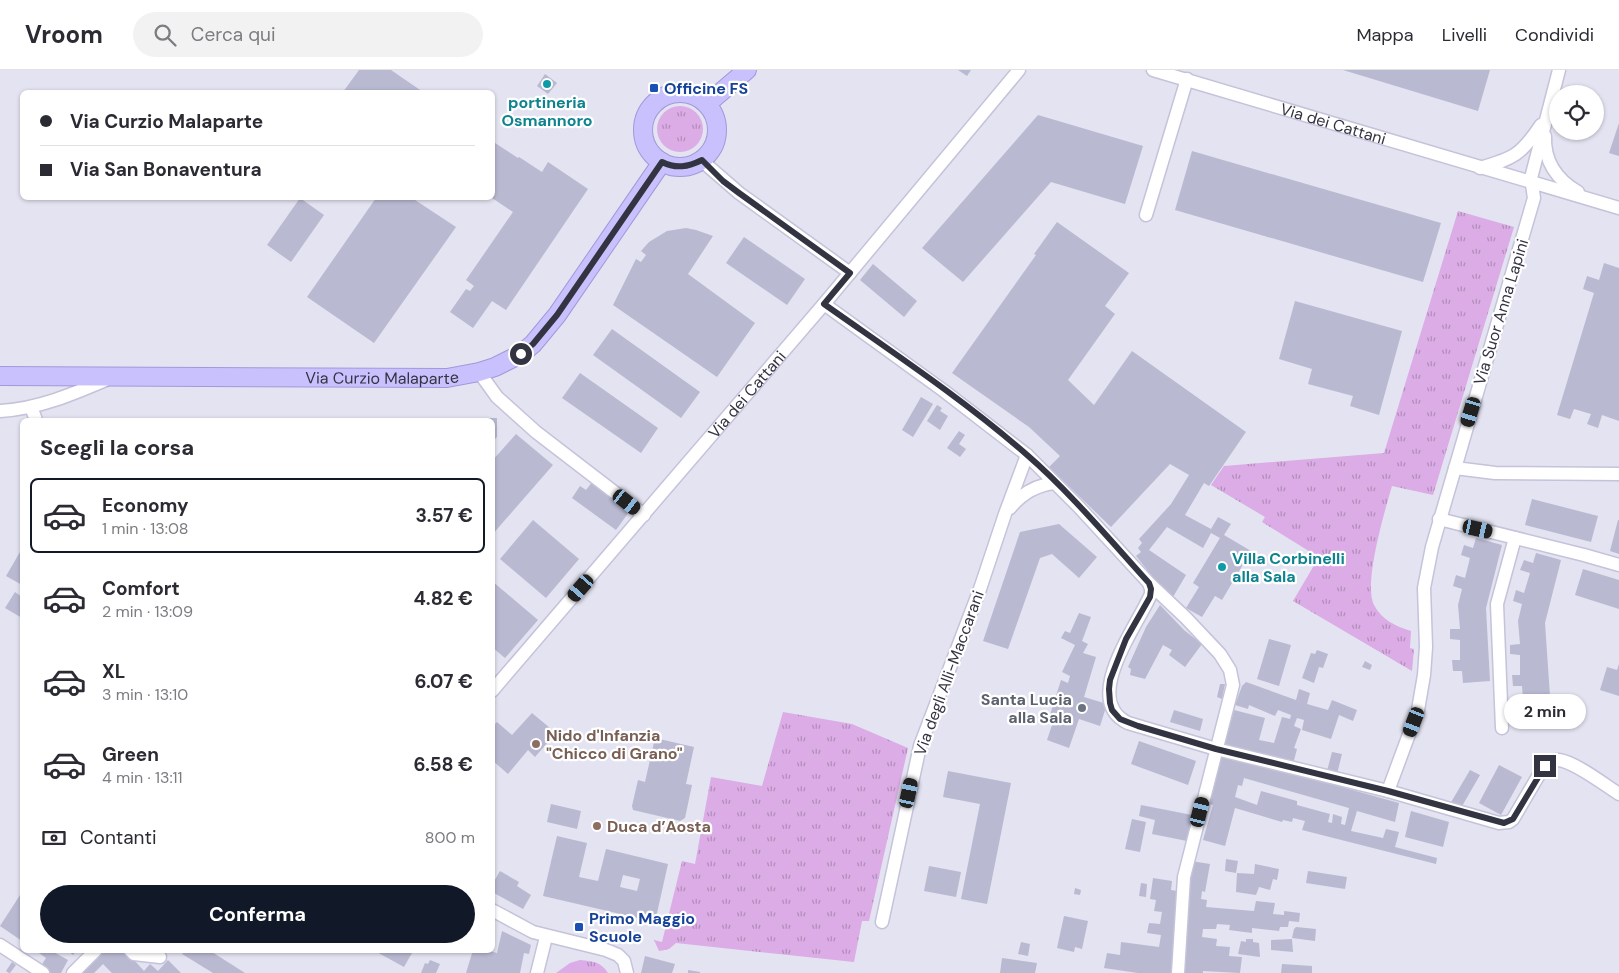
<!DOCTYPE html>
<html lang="it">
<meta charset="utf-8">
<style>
:root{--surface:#fff;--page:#f2f2f3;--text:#2b2b33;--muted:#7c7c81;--line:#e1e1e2;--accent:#111827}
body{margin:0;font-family:"DM Sans",sans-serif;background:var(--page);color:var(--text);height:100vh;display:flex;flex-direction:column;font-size:19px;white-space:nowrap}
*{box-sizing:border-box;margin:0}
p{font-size:16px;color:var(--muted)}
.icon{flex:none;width:28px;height:28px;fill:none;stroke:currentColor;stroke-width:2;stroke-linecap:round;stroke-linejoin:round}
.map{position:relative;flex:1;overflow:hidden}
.panel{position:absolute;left:20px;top:348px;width:475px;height:535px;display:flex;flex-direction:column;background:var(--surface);border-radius:8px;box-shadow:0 1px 4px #0004}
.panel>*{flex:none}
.guide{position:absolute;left:20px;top:20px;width:475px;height:110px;border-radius:8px;box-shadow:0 1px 4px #0004;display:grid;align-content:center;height:110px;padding:0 20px;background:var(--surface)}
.tools{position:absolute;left:1549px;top:15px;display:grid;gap:10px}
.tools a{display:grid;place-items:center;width:55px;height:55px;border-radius:50%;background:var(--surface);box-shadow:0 1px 4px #0004;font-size:25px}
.end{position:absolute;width:22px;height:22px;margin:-11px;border:6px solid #333442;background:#fff;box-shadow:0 0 0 2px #fff}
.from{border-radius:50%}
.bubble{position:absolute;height:35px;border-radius:18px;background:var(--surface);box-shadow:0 1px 4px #0004;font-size:16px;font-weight:700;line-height:35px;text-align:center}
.car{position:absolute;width:15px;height:30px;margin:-15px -8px;border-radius:6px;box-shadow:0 0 4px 1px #0007;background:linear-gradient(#222 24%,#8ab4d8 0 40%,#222 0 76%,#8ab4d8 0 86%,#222 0)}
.guide b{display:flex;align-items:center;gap:18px;height:48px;font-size:19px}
.guide b+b{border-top:1px solid var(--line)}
.guide i{width:12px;height:12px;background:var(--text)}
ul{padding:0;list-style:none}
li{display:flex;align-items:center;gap:15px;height:75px;margin:0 10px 8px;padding:0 10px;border:2px solid transparent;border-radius:8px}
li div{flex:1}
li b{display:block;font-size:19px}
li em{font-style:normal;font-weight:700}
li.selected{border-color:var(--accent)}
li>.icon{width:45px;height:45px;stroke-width:1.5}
h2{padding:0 20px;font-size:22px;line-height:60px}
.pay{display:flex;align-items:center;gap:12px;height:55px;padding:0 20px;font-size:19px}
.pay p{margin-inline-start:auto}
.action{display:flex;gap:10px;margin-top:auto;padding:10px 20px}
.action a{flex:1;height:58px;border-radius:30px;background:var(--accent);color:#fff;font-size:20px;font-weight:700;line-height:58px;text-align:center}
header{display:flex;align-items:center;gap:30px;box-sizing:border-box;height:70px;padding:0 25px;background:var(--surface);border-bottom:1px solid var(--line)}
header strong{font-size:24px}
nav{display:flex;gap:28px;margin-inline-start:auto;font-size:18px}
.search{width:350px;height:45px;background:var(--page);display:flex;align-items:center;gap:12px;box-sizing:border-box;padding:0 18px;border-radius:28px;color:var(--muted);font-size:19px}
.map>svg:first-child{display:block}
.grass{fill:url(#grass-tufts)}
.building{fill:#b9b9d2;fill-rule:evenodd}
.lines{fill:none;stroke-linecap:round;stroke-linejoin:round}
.street-casing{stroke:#c4c3da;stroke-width:15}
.secondary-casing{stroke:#a199d9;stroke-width:20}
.street{stroke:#fff;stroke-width:12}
.secondary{stroke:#c9c1fd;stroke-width:18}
.route{stroke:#333442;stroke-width:6}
.culture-dot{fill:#0f9aa8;stroke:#fff;stroke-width:2}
.transit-dot{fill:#1a4fb4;stroke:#fff;stroke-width:2}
.worship-dot{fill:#6b7280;stroke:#fff;stroke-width:2}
.education-dot{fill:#8d6e63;stroke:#fff;stroke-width:2}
.labels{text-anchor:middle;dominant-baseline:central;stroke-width:4.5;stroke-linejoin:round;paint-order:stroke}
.transit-label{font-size:16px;font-weight:bold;fill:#164399;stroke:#fff;text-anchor:start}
.culture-label{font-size:16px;font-weight:bold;fill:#0d838f;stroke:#fff}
.street-label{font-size:16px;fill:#333442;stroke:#fff}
.worship-label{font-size:16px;font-weight:bold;fill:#5b616d;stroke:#fff;text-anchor:end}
.education-label{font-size:16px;font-weight:bold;fill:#785e54;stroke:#fff;text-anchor:start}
</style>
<header>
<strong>Vroom</strong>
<div class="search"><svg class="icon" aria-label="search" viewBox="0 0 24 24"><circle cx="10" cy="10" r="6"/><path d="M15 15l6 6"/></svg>Cerca qui</div>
<nav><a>Mappa</a><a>Livelli</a><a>Condividi</a></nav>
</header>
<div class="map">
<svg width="1619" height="903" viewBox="0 0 1619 903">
<defs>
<pattern id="grass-tufts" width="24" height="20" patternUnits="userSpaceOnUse" patternTransform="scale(1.25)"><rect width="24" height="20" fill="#dbace5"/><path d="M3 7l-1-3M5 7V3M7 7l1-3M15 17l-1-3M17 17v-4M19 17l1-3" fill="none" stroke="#b28dbb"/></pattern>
</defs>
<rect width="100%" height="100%" fill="#e4e3f1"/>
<g class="grass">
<circle cx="680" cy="59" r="23"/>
<path d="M1458 141 1514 157 1433 425 1392 416C1385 440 1363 514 1374 535 1382 550 1395 556 1411 561L1410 578 1414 579 1412 601 1293 531 1316 492 1312 483 1262 452 1265 447 1211 415 1224 396 1384 383Z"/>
<path d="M783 642 852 654 908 678 869 851H862L854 892 676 873 669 879 659 881 654 870 662 872 682 791 695 794 711 707 762 716Z"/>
<path d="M580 890C593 891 601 892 608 903H556L570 893Z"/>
</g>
<g class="building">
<path d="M359 0H391L423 22H343Z"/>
<path d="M958 0H971L967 6Z"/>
<path d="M1343 0H1490L1478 41Z"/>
<path d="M545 4 557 13 548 24 537 16Z"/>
<path d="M1038 45 1143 76 1125 134 1051 112 963 212 922 178Z"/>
<path d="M1619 53V86L1609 83Z"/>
<path d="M492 71 518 88 519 87 542 102 548 92 588 119 506 240 492 231 473 258 450 242 466 219 470 221 474 216 466 210 513 142 492 128Z"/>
<path d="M1192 81 1441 153 1423 212 1175 140Z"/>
<path d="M300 128 324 145 291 192 267 175Z"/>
<path d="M376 128H412L456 157 374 273 307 227Z"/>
<path d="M1057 152 1129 203 1105 236 1115 244 1068 310 1094 335 1132 281 1246 362 1209 416 1204 413 1185 445 1211 459 1218 447 1231 454 1224 465 1251 481 1222 530 1215 526 1202 547 1186 538 1199 517 1193 513 1220 468 1211 463 1203 478 1167 457 1149 480 1186 505 1173 527 1163 520 1136 486 1141 482 1138 478 1142 473 1139 469 1171 434 1189 405 1170 394 1111 457 1049 397 1060 386 1029 357 952 303 1036 185 1034 184Z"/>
<path d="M686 158 696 160 713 166 688 204 755 253 717 307 613 235 636 189 641 192 646 185 641 181 649 172 667 161Z"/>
<path d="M744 167 805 209 787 235 726 193Z"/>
<path d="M1604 193 1619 198V351L1602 345 1598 358 1587 354 1591 344 1574 339 1570 349 1557 345 1594 223 1583 219 1587 206 1599 210Z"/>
<path d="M873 194 917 231 904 247 860 210Z"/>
<path d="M1295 231 1402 261 1379 345 1350 336 1353 326 1308 314 1312 299 1279 289Z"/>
<path d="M612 259 700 322 681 348 593 285Z"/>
<path d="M580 303 658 358 641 383 562 328Z"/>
<path d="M921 327 933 334 913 367 902 360Z"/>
<path d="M937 335 942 338 940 341 948 346 940 360 927 351Z"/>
<path d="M486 348H497V367L492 372V350H486Z"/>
<path d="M959 361 965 365 959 374 966 379 960 387 947 378Z"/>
<path d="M516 364 553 395 492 465V391Z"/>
<path d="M593 411 631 439 616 460 572 428 580 416 586 420Z"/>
<path d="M1532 429 1598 446 1591 472 1525 455Z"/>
<path d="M533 450 579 489 546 528 500 489Z"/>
<path d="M1618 450H1619V484L1610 481Z"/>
<path d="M1059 454 1097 487 1079 508 1052 484 1040 488 1008 579 983 571 1020 462Z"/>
<path d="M1476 468 1502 475 1486 538 1490 611 1463 613 1462 601H1453L1452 590H1460V570L1450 569V559H1460L1458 535 1462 519 1453 516 1456 505 1465 508 1470 488 1461 485 1464 475 1473 478Z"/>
<path d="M20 482 22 483V515L6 506Z"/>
<path d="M1536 483 1561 490 1545 553 1550 626 1523 628 1522 616H1513L1512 605H1520V585L1510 584V575L1520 574 1518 551 1522 534 1513 531 1516 520 1524 523 1530 503 1520 500 1524 490 1533 493Z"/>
<path d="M1583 499 1619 510V539L1575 525Z"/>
<path d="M492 511 538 550 505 588 492 577Z"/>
<path d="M15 522 22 527V548L5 538Z"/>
<path d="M1160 535 1184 560 1202 574 1185 597 1169 585 1172 580 1163 575 1145 609 1130 605 1131 599 1128 597 1146 557Z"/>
<path d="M1079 543 1091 547 1082 571 1088 574 1083 583 1096 587 1084 627 1107 634 1100 656 1079 649 1069 678 1047 670 1055 646 1050 645 1061 610 1068 613 1070 606 1062 602 1075 575 1061 568 1065 561 1070 563Z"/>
<path d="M1269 569 1291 575 1279 616 1257 609Z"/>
<path d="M1317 580 1328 584 1323 598 1319 597 1314 613 1302 608 1311 583 1315 584Z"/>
<path d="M1365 591 1372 595 1370 600 1362 597Z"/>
<path d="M1619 594V626L1600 620 1607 597 1617 600Z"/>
<path d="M1246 612 1296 630 1299 619 1310 623 1307 634 1328 640 1332 630 1357 640 1353 651 1339 645 1331 669 1302 660 1304 650 1297 648 1294 656 1301 659 1294 678 1297 679 1293 694 1224 676 1234 640 1265 648 1259 670 1274 673 1282 647 1290 649 1291 645 1278 640 1275 646 1249 635 1248 639 1235 635 1242 616Z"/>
<path d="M1220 614H1225L1222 629 1217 627Z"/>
<path d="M1174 640 1203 649 1200 661 1170 652Z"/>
<path d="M532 643 556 663 535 687 528 680 508 704 492 690V657L497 652 512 665Z"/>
<path d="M655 668 694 677 686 714 692 715 685 748 680 751 633 740 632 736 638 710 645 712Z"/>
<path d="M1139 671 1196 691 1188 715 1131 694Z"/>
<path d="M1332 682 1342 684 1337 704 1327 701Z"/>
<path d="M1222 686 1306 707 1399 733 1395 752 1357 741 1351 761 1383 768 1386 759 1399 762 1395 777 1437 788 1436 794 1302 760 1305 751 1293 748 1292 752 1283 750 1282 752 1235 738 1225 776 1203 770 1213 735 1209 734ZM1244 708 1349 738 1345 755 1341 754 1342 747 1333 744 1332 753 1328 752 1330 744 1297 735V731L1261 721 1257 735 1235 727 1238 715 1242 716Z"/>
<path d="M1499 695 1522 707 1501 745 1479 733Z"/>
<path d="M1470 700 1480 705 1461 738 1450 734Z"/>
<path d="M948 701 1011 713 987 834 961 829 980 734 943 727Z"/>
<path d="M551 734 581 741 577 759 547 752Z"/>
<path d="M1141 735 1192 745 1187 771 1152 764 1155 750 1139 746Z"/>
<path d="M1411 741 1449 752 1443 777 1405 767Z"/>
<path d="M1132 749 1146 752 1140 782 1125 779Z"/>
<path d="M557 766 587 773 579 807 598 811 606 779 668 794 655 852 543 826ZM623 805 640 809 637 821 620 817Z"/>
<path d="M1226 789 1238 791 1236 803 1225 801Z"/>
<path d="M1191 791 1210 794 1205 822 1202 821 1201 829 1207 830 1206 837 1254 841 1256 831 1275 833 1273 844 1284 845V841L1300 843 1299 852 1289 851 1288 857H1280L1279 861 1252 858V863L1229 860 1230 855 1217 854 1216 859H1203L1202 867 1217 869 1216 876 1230 877 1229 886 1242 887 1240 903 1203 901V903H1183Z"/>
<path d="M1255 794 1279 799 1277 810 1273 809 1270 820 1259 817 1256 825 1236 822 1237 803 1254 804Z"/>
<path d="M929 796 961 802 956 827 924 821Z"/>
<path d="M500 801 519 812 517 816 531 825 523 839 492 822V815Z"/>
<path d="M1308 801 1347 807 1345 819 1306 813Z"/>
<path d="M1153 808 1172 811 1171 820 1177 821 1175 833V866L1173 903H1138L1104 898 1107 883 1120 885 1121 872 1159 877 1161 865 1147 863 1149 853 1160 854 1162 842 1154 841 1156 830 1150 829Z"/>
<path d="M1141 813 1147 814 1146 827 1139 826Z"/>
<path d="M1075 818 1081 820 1080 825 1074 824Z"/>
<path d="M22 822V871L0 856Z"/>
<path d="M1064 846 1088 851 1082 879 1075 877 1074 882 1057 878Z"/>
<path d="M1296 857 1316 859 1315 871 1292 868 1294 859Z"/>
<path d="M502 861 531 875 529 884 524 883 520 903H466L473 880H486L497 883Z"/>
<path d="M1246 869H1253V872L1259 873 1260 887 1238 884 1241 871 1246 872Z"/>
<path d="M1292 869 1293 882 1271 880V870Z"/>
<path d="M1021 872 1030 874 1028 886 1018 884Z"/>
<path d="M35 880H50L68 890 61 903H51L41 896 46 888Z"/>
<path d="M67 880H77L73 885Z"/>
<path d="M100 880H125L144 901 150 894 158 901 168 890 181 903H112L103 894 94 903H82L79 900Z"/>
<path d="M186 880H201L212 882 245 903H213L182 884Z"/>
<path d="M373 880H407L412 883 404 897Z"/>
<path d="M645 886 675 894 672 903H641Z"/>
<path d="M1002 888 1037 893 1035 903H1000Z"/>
<path d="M430 890 440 894 436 903H421L425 893 428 894Z"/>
<path d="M12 892 16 895 10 903H9L6 901Z"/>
<path d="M1282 894 1312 896V903H1281Z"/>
<path d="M688 900 700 902V903H688Z"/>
</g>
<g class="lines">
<g class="street-casing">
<g id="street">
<path id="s1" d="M1153 0 1619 138"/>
<path d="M1545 66C1544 91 1557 110 1578 122"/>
<path d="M701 90 739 123 850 203"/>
<path d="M1480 98C1514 88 1521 85 1541 55"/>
<path d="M1146 145 1187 9"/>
<path d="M824 234 944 321 1027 385 1078 436 1149 513 1186 548 1220 584 1230 600 1233 615 1184 807 1178 903"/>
<path d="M479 302 497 327 536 362 644 445"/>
<path d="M31 337 36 350"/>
<path d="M0 341C38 339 73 324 108 309"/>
<path d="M1455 398 1495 403 1619 404"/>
<path d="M1010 438C1022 423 1036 415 1055 413"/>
<path d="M1439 449 1584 485 1619 495"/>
<path d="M1149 513 1151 519V524C1138 555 1080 630 1128 653L1216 679 1388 721 1499 753 1509 752 1513 749 1540 703C1545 697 1551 690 1559 690 1575 692 1605 715 1619 724"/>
<path id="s2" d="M492 621 824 234 1019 0"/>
<path d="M1502 658 1497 534 1515 468"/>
<path d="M1388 721 1418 640 1424 605 1426 577 1424 518 1432 477 1534 128 1531 108 1559 0"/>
<path d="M492 840 533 862 606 880 618 885 624 891 627 903"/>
<path d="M882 852 920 676 980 519 1005 444 1027 385"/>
<path d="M0 875 43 903"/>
<path d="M130 880 134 884 160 887"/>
<path d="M73 903 96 880"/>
<path d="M537 903 546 867"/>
</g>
</g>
<g class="secondary-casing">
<g id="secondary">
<circle cx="680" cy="60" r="37"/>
<path d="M707 34 747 0"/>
<path id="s3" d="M0 306 447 308 479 302 495 297 521 284 533 274 557 245 662 92"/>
</g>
</g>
<use href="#street" class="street"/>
<use href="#secondary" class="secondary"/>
</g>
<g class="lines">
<path class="route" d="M521 284 533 274 557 245 662 92C676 99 688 97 702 90L723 111 739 123 850 203 824 234C892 282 963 329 1026 384 1069 421 1110 470 1149 513L1151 519 1150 527 1126 569 1110 610 1109 619 1110 633 1112 640 1120 649 1138 656 1216 679 1388 721 1504 753 1513 749 1545 696"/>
</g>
<g class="culture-dot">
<circle cx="547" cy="14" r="5"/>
<circle cx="1222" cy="497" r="5"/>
</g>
<g class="transit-dot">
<rect x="649" y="13" width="10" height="10" rx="2.5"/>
<rect x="574" y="852" width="10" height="10" rx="2.5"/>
</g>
<circle class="worship-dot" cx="1082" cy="638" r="5"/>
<g class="education-dot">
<circle cx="536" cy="674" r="5"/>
<circle cx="597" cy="756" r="5"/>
</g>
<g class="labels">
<g class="transit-label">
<text x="664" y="18">Officine FS</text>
<text x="589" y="848">Primo Maggio<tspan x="589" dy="18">Scuole</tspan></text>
</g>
<g class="culture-label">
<text x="547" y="32">portineria<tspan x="547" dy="18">Osmannoro</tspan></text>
<text x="1232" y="488" text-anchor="start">Villa Corbinelli<tspan x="1232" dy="18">alla Sala</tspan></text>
</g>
<g class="street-label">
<text stroke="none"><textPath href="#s1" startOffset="188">Via dei Cattani</textPath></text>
<text transform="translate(1501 242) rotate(-73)">Via Suor Anna Lapini</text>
<text stroke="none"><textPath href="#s3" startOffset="382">Via Curzio Malaparte</textPath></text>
<text stroke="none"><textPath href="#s2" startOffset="391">Via dei Cattani</textPath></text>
<text transform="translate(949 603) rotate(-70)">Via degli Alli-Maccarani</text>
</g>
<g class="worship-label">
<text x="1072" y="629">Santa Lucia<tspan x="1072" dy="18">alla Sala</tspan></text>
</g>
<g class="education-label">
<text x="546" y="665">Nido d'Infanzia<tspan x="546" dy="18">"Chicco di Grano"</tspan></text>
<text x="607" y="756">Duca d’Aosta</text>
</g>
</g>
</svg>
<div class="tools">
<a><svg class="icon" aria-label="locate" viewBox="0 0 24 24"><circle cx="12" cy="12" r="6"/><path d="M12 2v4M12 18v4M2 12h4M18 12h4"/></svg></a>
</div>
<i class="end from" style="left:521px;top:284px"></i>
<i class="end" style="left:1545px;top:696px"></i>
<div class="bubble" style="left:1504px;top:624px;width:82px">2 min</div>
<i class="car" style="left:1471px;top:342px;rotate:197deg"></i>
<i class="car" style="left:627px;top:432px;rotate:128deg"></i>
<i class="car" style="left:1478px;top:459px;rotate:103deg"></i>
<i class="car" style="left:581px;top:518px;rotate:221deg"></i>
<i class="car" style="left:1414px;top:652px;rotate:201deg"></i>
<i class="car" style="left:909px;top:723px;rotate:12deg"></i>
<i class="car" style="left:1200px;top:742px;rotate:14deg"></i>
<div class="guide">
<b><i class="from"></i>Via Curzio Malaparte</b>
<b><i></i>Via San Bonaventura</b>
</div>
<section class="panel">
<h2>Scegli la corsa</h2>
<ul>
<li class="selected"><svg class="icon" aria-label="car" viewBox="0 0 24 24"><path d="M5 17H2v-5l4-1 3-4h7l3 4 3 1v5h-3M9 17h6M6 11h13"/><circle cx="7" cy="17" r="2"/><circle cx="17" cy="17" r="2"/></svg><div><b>Economy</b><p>1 min · 13:08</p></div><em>3.57 €</em></li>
<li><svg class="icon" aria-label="car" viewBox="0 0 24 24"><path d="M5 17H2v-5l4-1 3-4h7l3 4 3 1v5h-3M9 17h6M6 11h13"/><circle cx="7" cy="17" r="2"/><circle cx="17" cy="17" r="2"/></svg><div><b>Comfort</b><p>2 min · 13:09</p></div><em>4.82 €</em></li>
<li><svg class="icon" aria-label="car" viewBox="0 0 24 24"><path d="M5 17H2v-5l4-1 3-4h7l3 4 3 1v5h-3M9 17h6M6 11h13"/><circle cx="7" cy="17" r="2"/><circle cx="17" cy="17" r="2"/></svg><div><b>XL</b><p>3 min · 13:10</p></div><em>6.07 €</em></li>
<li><svg class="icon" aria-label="car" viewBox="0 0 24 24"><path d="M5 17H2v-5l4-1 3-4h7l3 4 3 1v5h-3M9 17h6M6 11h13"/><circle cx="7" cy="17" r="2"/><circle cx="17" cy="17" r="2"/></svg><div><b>Green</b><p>4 min · 13:11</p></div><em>6.58 €</em></li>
</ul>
<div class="pay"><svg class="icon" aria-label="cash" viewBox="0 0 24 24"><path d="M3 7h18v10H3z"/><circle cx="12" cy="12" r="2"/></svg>Contanti<p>800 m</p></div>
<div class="action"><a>Conferma</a></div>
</section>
</div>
